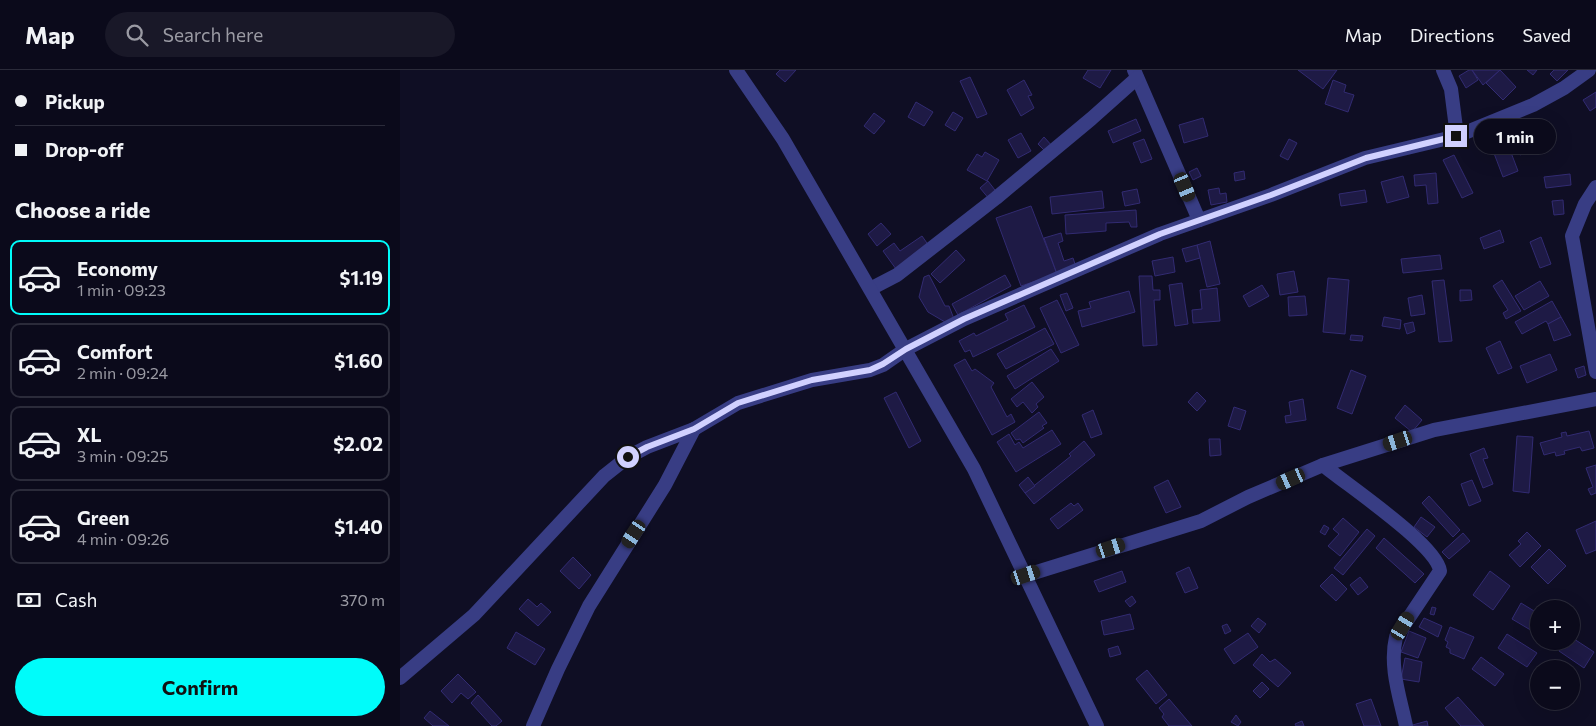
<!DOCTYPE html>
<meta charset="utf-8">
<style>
:root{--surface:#0b0a1b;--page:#191828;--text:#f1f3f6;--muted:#9a9aa3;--line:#2b2b3a;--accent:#00fcfa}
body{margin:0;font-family:Commissioner,sans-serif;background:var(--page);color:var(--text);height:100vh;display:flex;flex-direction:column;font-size:19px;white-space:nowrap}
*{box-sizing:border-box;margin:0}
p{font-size:16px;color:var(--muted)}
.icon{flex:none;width:28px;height:28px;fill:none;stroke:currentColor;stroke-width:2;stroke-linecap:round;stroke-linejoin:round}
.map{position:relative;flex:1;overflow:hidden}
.side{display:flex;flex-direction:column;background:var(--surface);width:400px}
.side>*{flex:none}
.guide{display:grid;align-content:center;height:110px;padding:0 15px;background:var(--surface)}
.fabs{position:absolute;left:1130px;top:530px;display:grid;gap:10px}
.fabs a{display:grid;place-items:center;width:50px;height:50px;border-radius:50%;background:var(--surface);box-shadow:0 5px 20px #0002,0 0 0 1px var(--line);font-size:25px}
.end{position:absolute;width:22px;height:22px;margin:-11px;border:6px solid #d1d1ff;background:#111;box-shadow:0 0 0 2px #111}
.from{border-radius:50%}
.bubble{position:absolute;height:35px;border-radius:18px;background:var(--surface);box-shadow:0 5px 20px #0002,0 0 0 1px var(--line);font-size:16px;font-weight:700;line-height:35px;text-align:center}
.car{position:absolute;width:15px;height:30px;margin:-15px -8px;border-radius:6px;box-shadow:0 0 4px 1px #0007;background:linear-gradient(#222 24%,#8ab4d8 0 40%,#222 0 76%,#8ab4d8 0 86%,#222 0)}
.guide b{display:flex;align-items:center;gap:18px;height:48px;font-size:19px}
.guide b+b{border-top:1px solid var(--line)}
.guide i{width:12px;height:12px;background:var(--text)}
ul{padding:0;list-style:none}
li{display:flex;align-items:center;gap:15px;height:75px;margin:0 10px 8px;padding:0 5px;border:2px solid var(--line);border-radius:10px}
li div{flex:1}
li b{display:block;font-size:19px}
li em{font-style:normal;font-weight:700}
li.selected{border-color:var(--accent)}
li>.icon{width:45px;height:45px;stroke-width:1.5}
h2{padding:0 15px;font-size:22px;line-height:60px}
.pay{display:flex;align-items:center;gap:12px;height:55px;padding:0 15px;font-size:19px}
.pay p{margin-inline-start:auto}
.action{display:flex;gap:10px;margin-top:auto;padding:10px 15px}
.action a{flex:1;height:58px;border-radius:30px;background:var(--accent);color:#111;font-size:20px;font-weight:700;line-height:58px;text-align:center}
header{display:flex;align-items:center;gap:30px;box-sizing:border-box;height:70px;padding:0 25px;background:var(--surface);border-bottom:1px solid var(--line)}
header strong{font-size:24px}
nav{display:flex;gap:28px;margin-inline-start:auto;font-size:18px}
.search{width:350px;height:45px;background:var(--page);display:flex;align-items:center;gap:12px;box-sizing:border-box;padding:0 18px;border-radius:28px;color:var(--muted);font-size:19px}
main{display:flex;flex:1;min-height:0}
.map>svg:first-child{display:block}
.building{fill:#1e1a45;stroke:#322b72}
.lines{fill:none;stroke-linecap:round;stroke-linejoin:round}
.minor{stroke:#383d84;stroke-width:14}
.tertiary{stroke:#383d84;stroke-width:14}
.route{stroke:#d1d1ff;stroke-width:6}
</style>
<header>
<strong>Map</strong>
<div class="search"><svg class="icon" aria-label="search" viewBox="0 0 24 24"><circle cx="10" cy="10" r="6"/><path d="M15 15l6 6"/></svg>Search here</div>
<nav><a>Map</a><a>Directions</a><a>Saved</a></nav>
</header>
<main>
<section class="side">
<div class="guide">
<b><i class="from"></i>Pickup</b>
<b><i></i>Drop-off</b>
</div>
<h2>Choose a ride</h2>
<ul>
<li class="selected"><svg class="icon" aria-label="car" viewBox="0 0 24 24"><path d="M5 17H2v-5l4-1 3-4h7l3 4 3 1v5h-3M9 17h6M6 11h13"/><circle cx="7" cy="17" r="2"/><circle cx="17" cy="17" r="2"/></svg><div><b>Economy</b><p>1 min · 09:23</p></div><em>$1.19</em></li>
<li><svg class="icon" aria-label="car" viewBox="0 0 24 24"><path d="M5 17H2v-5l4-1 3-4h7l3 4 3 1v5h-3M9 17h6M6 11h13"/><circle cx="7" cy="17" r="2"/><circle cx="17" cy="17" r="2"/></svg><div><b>Comfort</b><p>2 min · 09:24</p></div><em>$1.60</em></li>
<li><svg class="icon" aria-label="car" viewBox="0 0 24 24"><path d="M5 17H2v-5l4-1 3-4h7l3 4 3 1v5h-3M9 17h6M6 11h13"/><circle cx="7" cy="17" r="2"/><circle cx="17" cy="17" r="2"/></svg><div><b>XL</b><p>3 min · 09:25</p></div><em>$2.02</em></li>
<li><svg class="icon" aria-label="car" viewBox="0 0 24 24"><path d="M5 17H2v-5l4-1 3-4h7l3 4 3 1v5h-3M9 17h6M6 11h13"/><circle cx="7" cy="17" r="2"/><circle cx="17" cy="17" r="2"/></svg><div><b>Green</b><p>4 min · 09:26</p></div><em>$1.40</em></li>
</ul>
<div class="pay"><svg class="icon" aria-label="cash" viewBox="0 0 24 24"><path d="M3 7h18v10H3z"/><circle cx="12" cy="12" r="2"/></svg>Cash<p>370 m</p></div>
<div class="action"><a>Confirm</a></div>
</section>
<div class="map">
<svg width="1196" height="656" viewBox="0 0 1196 656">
<rect width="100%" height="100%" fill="#0f0e24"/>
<g class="building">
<path d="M380 0H396L385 12 376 4Z"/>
<path d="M688 0H711L700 18 683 8Z"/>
<path d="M898 0H937L923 19Z"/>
<path d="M1069 0H1072L1078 10 1066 18 1059 6Z"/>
<path d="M1072 0H1100L1083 15Z"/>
<path d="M1100 0 1116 17 1103 30 1086 13Z"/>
<path d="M1127 0H1137L1133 5Z"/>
<path d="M1154 0H1168L1157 11 1150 4Z"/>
<path d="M570 7 587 44 577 48 560 11Z"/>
<path d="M624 10 632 25 628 26 634 38 621 46 607 20Z"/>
<path d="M933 10 946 15 944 22 954 25 948 42 925 34Z"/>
<path d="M1196 22V37L1190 41 1183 30Z"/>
<path d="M516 32 533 42 524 56 508 47Z"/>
<path d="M553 42 563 48 555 61 545 55Z"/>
<path d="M474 43 485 51 474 64 464 56Z"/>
<path d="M803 48 808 66 784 73 779 55Z"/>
<path d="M736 49 741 61 713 73 708 61Z"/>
<path d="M1134 61 1141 74 1120 85 1113 71Z"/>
<path d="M621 63 631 81 618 88 608 70Z"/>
<path d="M644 67 653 77 646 82 638 74Z"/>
<path d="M744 69 752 89 741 93 733 73Z"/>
<path d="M889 69 897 73 888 90 880 86Z"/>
<path d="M1107 72 1118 101 1103 107 1092 78Z"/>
<path d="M585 82 599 90 587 111 567 100 577 84 582 87Z"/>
<path d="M1054 85 1073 123 1062 128 1043 90Z"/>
<path d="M797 98 801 106 793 110 789 102Z"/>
<path d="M844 101 845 109 835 111 834 103Z"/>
<path d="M1036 103 1038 133 1028 134 1026 115 1015 116 1014 105Z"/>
<path d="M1170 104 1171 115 1146 118 1144 107Z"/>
<path d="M1003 106 1009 127 987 133 981 112Z"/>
<path d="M588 111 598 124 590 130 580 118Z"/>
<path d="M819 118 820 124 826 123 827 132 811 135 808 120Z"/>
<path d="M737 119 740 133 725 136 722 122Z"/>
<path d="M965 120 967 132 941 136 939 124Z"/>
<path d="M702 121 704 138 652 144 650 127Z"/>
<path d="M1163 130 1164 144 1154 145 1152 131Z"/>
<path d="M631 136 657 204 621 216 596 148Z"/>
<path d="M736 140 737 157H731L729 152 706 153V161L666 164 665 145Z"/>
<path d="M481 153 491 164 477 176 468 164Z"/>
<path d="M1100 160 1104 172 1084 179 1080 168Z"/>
<path d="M661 163 663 171 658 173 664 191 673 188 676 197 657 204 644 168Z"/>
<path d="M522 166 529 176 496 199 483 181 494 173 500 181Z"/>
<path d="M1141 167 1151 194 1140 198 1130 172Z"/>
<path d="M810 171 820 214 807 217 797 175Z"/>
<path d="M797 175 800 188 786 192 782 179Z"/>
<path d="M556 180 565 190 540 213 531 204Z"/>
<path d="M1040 185 1042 199 1003 203 1001 189Z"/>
<path d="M773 187 775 202 755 206 752 191Z"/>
<path d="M894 201 898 222 880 225 877 204Z"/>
<path d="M529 205 545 236H549L554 249 545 252 528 242 519 227 524 207Z"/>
<path d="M605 205 611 216 558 245 552 234Z"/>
<path d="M739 206H752L753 220H760V230H754L757 275 743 276Z"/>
<path d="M928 208 949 210 945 264 923 262Z"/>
<path d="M1044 210 1052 271 1039 272 1032 211Z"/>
<path d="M1102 210 1121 241 1106 249 1103 243 1108 240 1093 216Z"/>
<path d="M1140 211 1149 226 1124 240 1115 226Z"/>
<path d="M782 213 788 254 775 256 769 215Z"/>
<path d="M862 215 869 226 849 237 843 226Z"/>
<path d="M817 218 820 251 793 253 792 240 802 239 800 220Z"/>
<path d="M1060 220H1071L1072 230 1060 231Z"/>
<path d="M729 221 735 242 682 257 678 241 691 238 689 232Z"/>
<path d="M667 223 673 238 666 241 660 225Z"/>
<path d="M1022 225 1025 244 1011 246 1008 228Z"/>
<path d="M905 226 907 245 889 246 888 227Z"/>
<path d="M657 230 679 275 661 283 640 238Z"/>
<path d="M1152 231 1161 247 1148 254 1146 251 1122 264 1115 252Z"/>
<path d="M624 235 635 257 573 287 570 280 565 282 559 271 574 263 576 266 608 250 605 244Z"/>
<path d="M984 247 1001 250 1000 259 982 256Z"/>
<path d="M1161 247 1171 265 1154 271 1148 254Z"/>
<path d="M1013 252 1015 261 1007 264 1004 254Z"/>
<path d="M645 258 654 274 606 299 597 284Z"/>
<path d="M951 265 963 266 962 271 950 270Z"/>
<path d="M1100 271 1112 298 1098 304 1086 278Z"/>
<path d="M651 279 659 291 615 319 607 306Z"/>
<path d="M1150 284 1157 300 1127 313 1120 296Z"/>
<path d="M565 289 572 301 575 299 594 313 591 317 607 347 611 344 615 352 592 365 554 295Z"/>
<path d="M1184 296 1186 305 1178 308 1175 299Z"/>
<path d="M951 300 966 306 952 344 937 338Z"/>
<path d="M632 312 644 327 636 334 638 337 632 343 623 332 617 337 611 329Z"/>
<path d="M496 322 521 371 509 378 484 328Z"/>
<path d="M797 322 806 331 797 341 788 332Z"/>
<path d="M903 329 906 350 886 353 885 346 891 345 889 332Z"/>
<path d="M1005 335 1022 350 1012 362 995 348Z"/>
<path d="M834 337 846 341 840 360 828 356Z"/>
<path d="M693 340 702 364 691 368 682 345Z"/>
<path d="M639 342 647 353 642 356 644 358 623 373 620 369 616 370 611 363Z"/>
<path d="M652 360 661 374 616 402 597 372 609 364 615 375 619 372 623 378Z"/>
<path d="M1189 361 1194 378 1182 381 1180 377 1164 381 1165 384 1156 386 1155 382 1144 385 1140 373 1162 367 1161 363 1166 362 1167 366Z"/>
<path d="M1117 366 1133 367 1129 423 1113 421Z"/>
<path d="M809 369H820L821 385 810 386Z"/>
<path d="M684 371 695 385 634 434 625 423 671 386 669 384Z"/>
<path d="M1084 378 1088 388 1083 389 1093 414 1083 418 1070 384Z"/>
<path d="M1196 395V423L1191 425 1188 419 1193 417 1186 398Z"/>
<path d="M628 407 635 416 625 423 619 415Z"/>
<path d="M768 410 781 437 766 443 754 417Z"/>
<path d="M1072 410 1081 431 1069 436 1061 414Z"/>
<path d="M1029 426 1060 460 1053 467 1022 433Z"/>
<path d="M671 433 674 436 678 433 683 440 658 459 650 449Z"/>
<path d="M1021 447 1035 457 1027 467 1014 457Z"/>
<path d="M943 448 959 462 940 486 928 476 939 464 933 459Z"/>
<path d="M1196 451V480L1186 484 1176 460Z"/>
<path d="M924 455 929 458 925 465 920 462Z"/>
<path d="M967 459 975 466 943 505 934 498Z"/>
<path d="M1127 462 1141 476 1120 497 1109 485 1121 474 1118 471Z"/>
<path d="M1063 463 1070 471 1049 489 1042 482Z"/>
<path d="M984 468 1024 504 1015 513 976 478Z"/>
<path d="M1149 479 1166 496 1148 514 1131 497Z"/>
<path d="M173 487 191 505 179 519 160 501Z"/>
<path d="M789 497 798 518 785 523 776 503Z"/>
<path d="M722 501 726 512 699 522 694 511Z"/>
<path d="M1090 501 1110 516 1093 540 1073 525Z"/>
<path d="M932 504 947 519 936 531 920 516Z"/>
<path d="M960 507 968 517 958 525 950 515Z"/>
<path d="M732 526 736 532 730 537 725 531Z"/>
<path d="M128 529 137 537 141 533 151 542 138 556 119 539Z"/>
<path d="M1121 533 1139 544V565L1112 549Z"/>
<path d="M1032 537 1036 538 1034 545 1030 544Z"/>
<path d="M730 544 734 559 704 565 701 551Z"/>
<path d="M858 548 866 554 859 563 851 556Z"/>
<path d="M1024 548 1042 556 1038 567 1019 557Z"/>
<path d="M827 554 831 561 825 564 822 556Z"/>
<path d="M1050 557 1074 567 1064 589 1050 583V579L1046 577 1048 572 1045 570Z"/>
<path d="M1009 561 1026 568 1018 588 1001 582Z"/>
<path d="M116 562 145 579 135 595 107 578Z"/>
<path d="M848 563 858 577 834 594 824 579Z"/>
<path d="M1107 564 1137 583 1127 597 1098 578Z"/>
<path d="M1171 567 1194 582 1184 598 1159 581 1166 571H1171Z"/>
<path d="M718 576 721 584 710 587 708 579Z"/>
<path d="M862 584 870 592 875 589 891 603 878 617 853 595Z"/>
<path d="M1081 587 1104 604 1095 616 1072 599Z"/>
<path d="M1005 588 1022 592 1019 612 1001 609Z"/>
<path d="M747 600 767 625 756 634 736 609Z"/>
<path d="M58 604 76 622 68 629 61 623 52 633 41 621Z"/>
<path d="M862 612 869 619 860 628 853 621Z"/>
<path d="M78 625 102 651 96 656H92L71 633Z"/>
<path d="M1058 627 1084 656H1061L1045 638Z"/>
<path d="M769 629 792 656H769L762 647 764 644 759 638Z"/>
<path d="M971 629 981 656H964L956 634Z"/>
<path d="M30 641 49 656H33L24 648Z"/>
<path d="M836 645 841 652 838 656 831 652Z"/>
<path d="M902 651 904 656H896L895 654Z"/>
<path d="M1027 651 1028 656H1009Z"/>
</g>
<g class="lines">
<g class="minor">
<path d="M734 0 799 150"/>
<path d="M1043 0 1051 19 1057 66"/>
<path d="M1196 117 1185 134 1172 166 1196 302"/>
<path d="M472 218 497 205 596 128 691 49 737 8"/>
<path d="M923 395C947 415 1037 475 1040 501L996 567C989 597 1000 627 1006 656"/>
<path d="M627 505 801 451 848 427 923 395 1034 360 1196 329"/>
<path d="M0 608 74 545 204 406 228 387 247 377 294 359 338 333 412 310 470 300 483 295 506 279 564 249 760 164 871 125 965 88 1057 66 1133 35 1164 18 1189 0"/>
<path d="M133 656 158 599 189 536 265 415 294 359"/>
</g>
<path class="tertiary" d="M336 0 383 69 574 399 697 656"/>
</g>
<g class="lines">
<path class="route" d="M228 387 247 377 294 359 338 333 412 310 470 300 483 294 506 279 564 249 760 164 871 125 966 88 1056 66"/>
</g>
</svg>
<div class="fabs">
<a>+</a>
<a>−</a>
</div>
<i class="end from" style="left:228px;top:387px"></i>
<i class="end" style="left:1056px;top:66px"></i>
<div class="bubble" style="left:1074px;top:49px;width:82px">1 min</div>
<i class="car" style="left:785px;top:117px;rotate:157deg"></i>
<i class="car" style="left:998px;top:371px;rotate:252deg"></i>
<i class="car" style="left:891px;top:409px;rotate:246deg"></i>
<i class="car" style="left:234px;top:464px;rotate:213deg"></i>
<i class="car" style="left:711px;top:478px;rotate:72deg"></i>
<i class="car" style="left:626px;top:505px;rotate:72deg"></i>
<i class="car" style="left:1003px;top:556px;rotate:31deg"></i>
</div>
</main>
